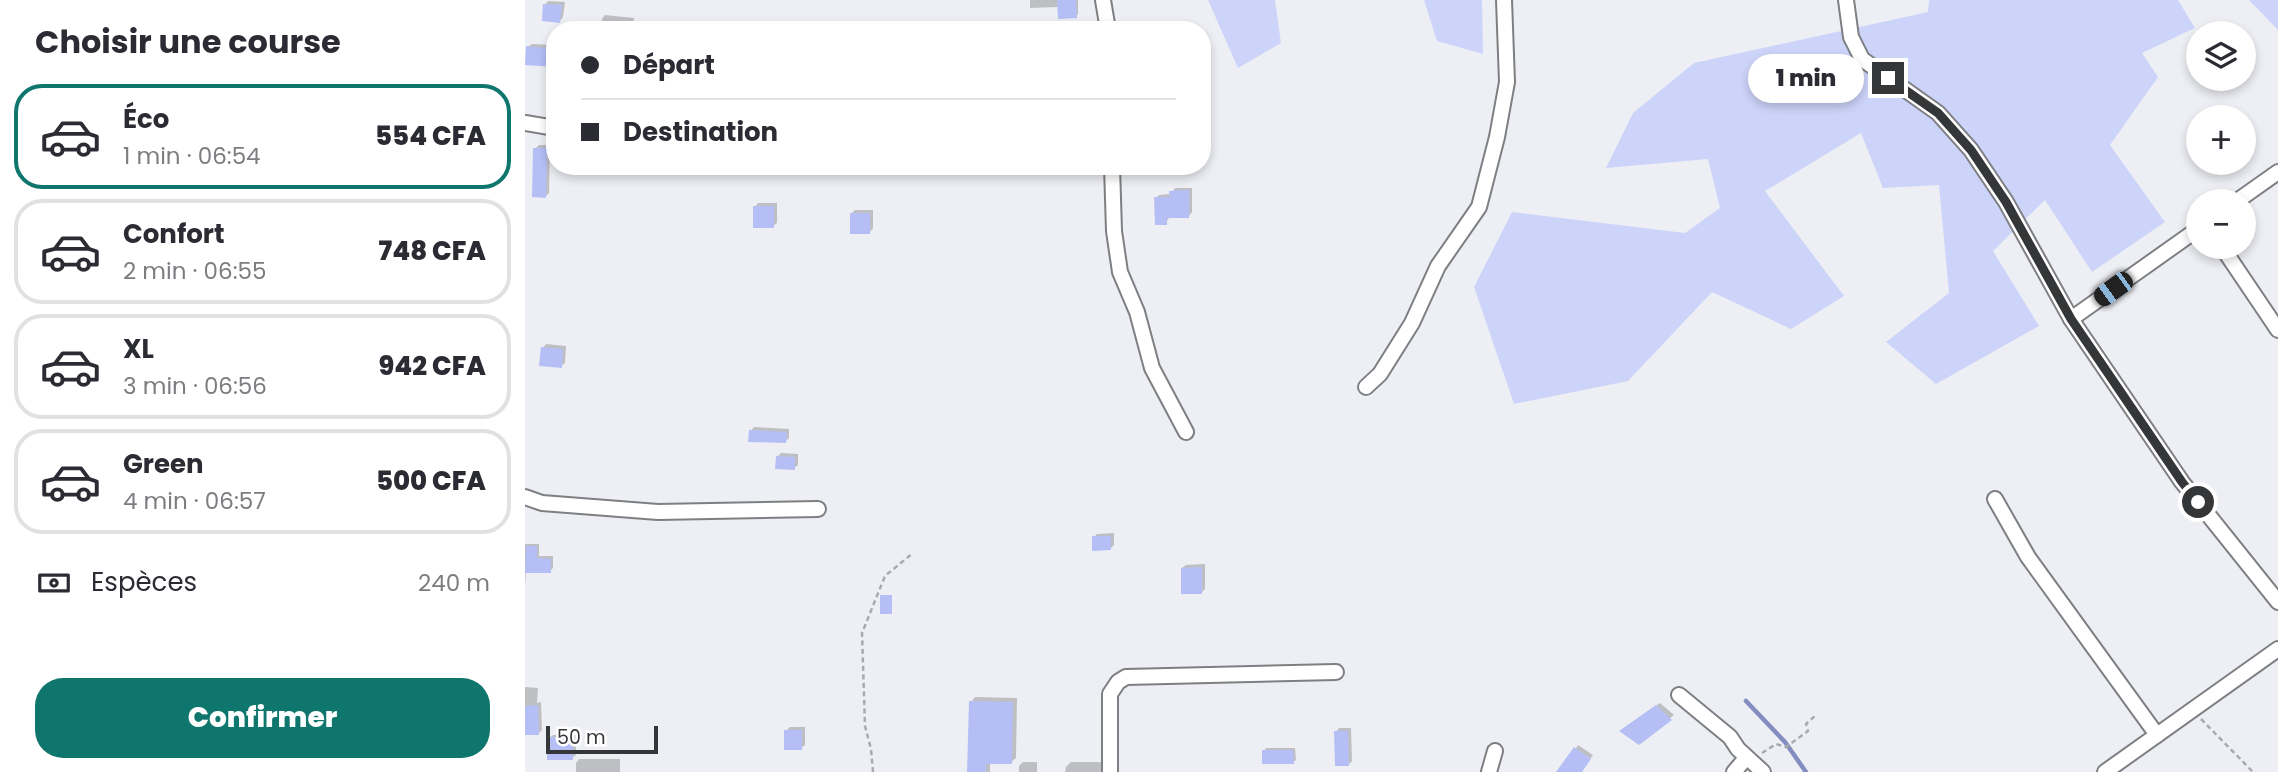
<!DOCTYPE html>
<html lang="fr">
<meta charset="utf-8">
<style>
:root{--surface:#fff;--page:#f2f2f3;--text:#2b2b33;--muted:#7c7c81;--line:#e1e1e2;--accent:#0f766e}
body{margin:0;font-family:Poppins,sans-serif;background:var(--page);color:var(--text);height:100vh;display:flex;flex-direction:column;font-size:26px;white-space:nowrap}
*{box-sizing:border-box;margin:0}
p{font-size:23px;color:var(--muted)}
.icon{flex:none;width:38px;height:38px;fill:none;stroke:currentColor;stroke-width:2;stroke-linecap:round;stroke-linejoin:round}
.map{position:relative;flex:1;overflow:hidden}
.panel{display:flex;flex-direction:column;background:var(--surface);width:525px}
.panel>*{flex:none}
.guide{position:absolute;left:21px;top:21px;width:665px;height:154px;border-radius:28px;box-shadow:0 4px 10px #0003;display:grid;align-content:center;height:154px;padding:0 35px;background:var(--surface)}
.controls{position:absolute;left:1661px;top:21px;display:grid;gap:14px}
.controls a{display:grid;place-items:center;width:70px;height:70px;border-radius:50%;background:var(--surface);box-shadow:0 4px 10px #0003;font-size:35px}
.scale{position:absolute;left:21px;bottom:18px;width:112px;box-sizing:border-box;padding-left:7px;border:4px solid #353638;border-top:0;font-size:19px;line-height:24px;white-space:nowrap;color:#353638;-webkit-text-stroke:5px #fff;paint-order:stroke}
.end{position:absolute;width:32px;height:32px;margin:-16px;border:9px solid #353638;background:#fff;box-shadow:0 0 0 4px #fff}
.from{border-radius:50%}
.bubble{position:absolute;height:49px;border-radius:24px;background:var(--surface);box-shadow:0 4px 10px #0003;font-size:23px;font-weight:800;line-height:49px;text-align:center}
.car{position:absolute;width:21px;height:42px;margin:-21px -10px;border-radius:9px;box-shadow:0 0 5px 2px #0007;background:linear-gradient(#222 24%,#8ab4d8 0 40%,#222 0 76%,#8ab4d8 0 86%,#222 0)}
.guide b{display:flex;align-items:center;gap:24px;height:66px;font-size:26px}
.guide b+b{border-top:2px solid var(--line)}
.guide i{width:18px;height:18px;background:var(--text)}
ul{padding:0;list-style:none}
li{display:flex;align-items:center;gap:21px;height:105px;margin:0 14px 10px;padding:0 21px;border:4px solid var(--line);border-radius:28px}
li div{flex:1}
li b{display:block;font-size:26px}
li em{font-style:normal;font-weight:800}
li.active{border-color:var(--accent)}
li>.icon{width:63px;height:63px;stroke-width:1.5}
h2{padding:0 35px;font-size:32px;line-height:84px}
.pay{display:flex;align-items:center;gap:18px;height:77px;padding:0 35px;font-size:26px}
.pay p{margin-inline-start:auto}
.button{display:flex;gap:14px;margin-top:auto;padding:14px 35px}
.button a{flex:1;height:80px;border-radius:28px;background:var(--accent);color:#fff;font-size:28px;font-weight:800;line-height:80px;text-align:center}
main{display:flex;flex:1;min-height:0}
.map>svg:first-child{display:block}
.green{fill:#cdd4f9}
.shadow{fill:#0003}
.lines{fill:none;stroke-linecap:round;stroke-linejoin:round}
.stream{stroke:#848dc0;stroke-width:4.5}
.building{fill:#b5bff6}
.minor-casing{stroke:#7e7f83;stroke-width:18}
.path{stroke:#a9aaae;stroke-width:2.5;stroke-dasharray:5 3.5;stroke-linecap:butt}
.minor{stroke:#fff;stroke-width:14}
.route{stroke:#353638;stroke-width:9}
</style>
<main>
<section class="panel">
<h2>Choisir une course</h2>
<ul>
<li class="active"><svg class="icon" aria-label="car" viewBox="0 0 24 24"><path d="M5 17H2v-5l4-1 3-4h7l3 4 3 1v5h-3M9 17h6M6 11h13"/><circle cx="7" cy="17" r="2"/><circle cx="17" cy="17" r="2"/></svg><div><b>Éco</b><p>1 min · 06:54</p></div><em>554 CFA</em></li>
<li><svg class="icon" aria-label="car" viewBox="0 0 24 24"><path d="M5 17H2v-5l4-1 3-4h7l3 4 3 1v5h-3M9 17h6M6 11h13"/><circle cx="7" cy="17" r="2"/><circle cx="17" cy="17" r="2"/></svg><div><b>Confort</b><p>2 min · 06:55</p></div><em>748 CFA</em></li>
<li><svg class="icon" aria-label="car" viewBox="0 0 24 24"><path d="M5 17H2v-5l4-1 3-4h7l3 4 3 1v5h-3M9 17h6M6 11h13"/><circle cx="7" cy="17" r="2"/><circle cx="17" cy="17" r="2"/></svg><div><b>XL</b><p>3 min · 06:56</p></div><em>942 CFA</em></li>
<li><svg class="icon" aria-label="car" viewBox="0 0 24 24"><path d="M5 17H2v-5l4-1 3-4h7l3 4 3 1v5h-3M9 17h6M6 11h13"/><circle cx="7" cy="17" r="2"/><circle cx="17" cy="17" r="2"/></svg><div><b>Green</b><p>4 min · 06:57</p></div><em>500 CFA</em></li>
</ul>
<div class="pay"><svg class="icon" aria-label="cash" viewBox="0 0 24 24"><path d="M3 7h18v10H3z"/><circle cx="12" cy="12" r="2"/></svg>Espèces<p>240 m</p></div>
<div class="button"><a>Confirmer</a></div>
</section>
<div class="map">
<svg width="1753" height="772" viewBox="0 0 1753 772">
<rect width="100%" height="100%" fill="#eeeff4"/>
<g class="green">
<path d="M683 0H750L756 43 713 68Z"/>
<path d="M899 0H957L958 54 912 41Z"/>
<path d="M1404 0H1653L1670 28 1617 53 1633 77 1585 145 1640 222 1567 272 1520 200 1468 251 1514 326 1411 384 1361 342 1424 293 1414 185 1358 188 1336 133 1240 191 1319 296 1266 329 1187 292 1103 381 989 404 949 287 987 212 1160 233 1195 208 1183 159 1081 168 1108 113 1169 63 1403 12Z"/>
<path d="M1724 0H1753V30Z"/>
</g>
<g class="shadow">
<path d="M505 0H553V14L551 16 534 7 505 8Z"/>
<path d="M23 1 40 2 38 17 35 21 20 5Z"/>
<path d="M80 15 109 18 108 28 76 29 77 19Z"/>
<path d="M7 44 30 45V65L3 47Z"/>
<path d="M14 145H25L24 193 20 197 10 149Z"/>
<path d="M650 188H667V212L664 216H645L641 223 631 198 634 195 646 194Z"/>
<path d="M233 203H252V223L248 226 230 207Z"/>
<path d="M330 210H348V228L345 232 326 214Z"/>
<path d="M21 344 41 346 40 363 36 366 18 348Z"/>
<path d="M229 427 264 429V438L260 442 226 431Z"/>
<path d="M256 453 273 454V465L269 468 252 457Z"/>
<path d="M0 519V544H14V556H28V568L25 571H1L0 586Z"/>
<path d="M589 533V545L586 548 569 537 572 534Z"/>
<path d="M680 564V589L677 592 657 568 661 565Z"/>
<path d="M0 687 13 688 12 703 16 702 17 730 14 733 0 734Z"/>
<path d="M450 697 492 698 491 758 486 762H465V772H445L446 702Z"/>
<path d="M1135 703 1149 715 1114 743 1100 728Z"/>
<path d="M265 727H280V745L276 748 261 731Z"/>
<path d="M814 728H826L827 761 824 764 811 732Z"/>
<path d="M28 735H51V755L47 758 24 738Z"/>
<path d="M1053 745 1068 755 1056 772H1037Z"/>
<path d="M741 748H770L771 760 768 762 739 751Z"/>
<path d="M54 759H95V772H51V763Z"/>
<path d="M498 762H512V772H494V766Z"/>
<path d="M546 762H579V772H540L541 767Z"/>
</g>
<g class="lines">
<path class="stream" d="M1221 701 1260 742 1281 772"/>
</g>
<g class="building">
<path d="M532 0H551L552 18 533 19Z"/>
<path d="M18 4 37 5 35 23 17 21Z"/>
<path d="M1 46 30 49V67L0 65Z"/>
<path d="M8 148H22L21 198 7 197Z"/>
<path d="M664 190V218H642V225H630L629 197H645L644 191Z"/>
<rect x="228" y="206" width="21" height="22"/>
<rect x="325" y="213" width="20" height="21"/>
<path d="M16 347 38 349 37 368 14 366Z"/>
<path d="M224 430 262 432 261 443 223 442Z"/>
<path d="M251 456 270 457V470L250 469Z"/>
<path d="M567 536H586V550L567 551Z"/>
<path d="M1 546H12V558L26 559V573H0Z"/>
<path d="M677 567V594H656V568Z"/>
<rect x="355" y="595" width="12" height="19"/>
<path d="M444 701 488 702 487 764H461V772H442Z"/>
<path d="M13 705 14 735H0V706Z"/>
<path d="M1131 705 1147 720 1114 745 1094 731Z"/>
<rect x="259" y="730" width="18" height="20"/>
<path d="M809 731H823L824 766H810Z"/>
<path d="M22 737 48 738V760H22Z"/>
<path d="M1049 747 1066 759 1057 772H1031Z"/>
<path d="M737 750H768L769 764H737Z"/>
</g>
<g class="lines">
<g class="minor-casing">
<g id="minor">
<path d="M578 0 583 30"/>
<path d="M1321 0 1326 37 1337 59 1413 113 1446 150 1481 202 1546 319 1595 391 1657 482 1753 602"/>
<path d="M0 123 30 128"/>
<path d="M587 166 589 231 595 272 612 312 627 368 661 432"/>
<path d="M1712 201 1753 172"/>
<path d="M1697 247 1753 330"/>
<path d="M1546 319 1673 229"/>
<path d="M841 387 855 374 887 323 913 266 954 207 972 137 982 82 979 0"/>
<path d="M0 497 17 503 133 512 293 509"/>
<path d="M1470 499 1503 557 1632 735"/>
<path d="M1154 695 1205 737 1213 749 1238 772"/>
<path d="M585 772V694L593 682 601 677 811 672"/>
<path d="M964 772 970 751"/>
<path d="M1209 772 1221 758"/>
<path d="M1580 772 1753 649"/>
</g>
</g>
<g class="path">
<path d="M1676 719 1728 772"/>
<path d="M1237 753 1251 744 1261 747 1283 731 1281 724 1292 714"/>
<path d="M348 772 346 749 340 726 337 633 360 576 388 553"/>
</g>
<use href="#minor" class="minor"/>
</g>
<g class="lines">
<path class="route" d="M1363 78 1413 113 1446 150 1481 202 1546 319 1657 482 1673 502"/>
</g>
</svg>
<div class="controls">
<a><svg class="icon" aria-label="layers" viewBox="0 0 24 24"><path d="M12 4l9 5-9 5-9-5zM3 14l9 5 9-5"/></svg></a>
<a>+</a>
<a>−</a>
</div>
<div class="scale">50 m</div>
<i class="end from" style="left:1673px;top:502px"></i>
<i class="end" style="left:1363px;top:78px"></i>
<div class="bubble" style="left:1223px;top:54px;width:116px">1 min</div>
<i class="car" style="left:1588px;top:289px;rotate:234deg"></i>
<div class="guide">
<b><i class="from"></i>Départ</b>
<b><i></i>Destination</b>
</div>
</div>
</main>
